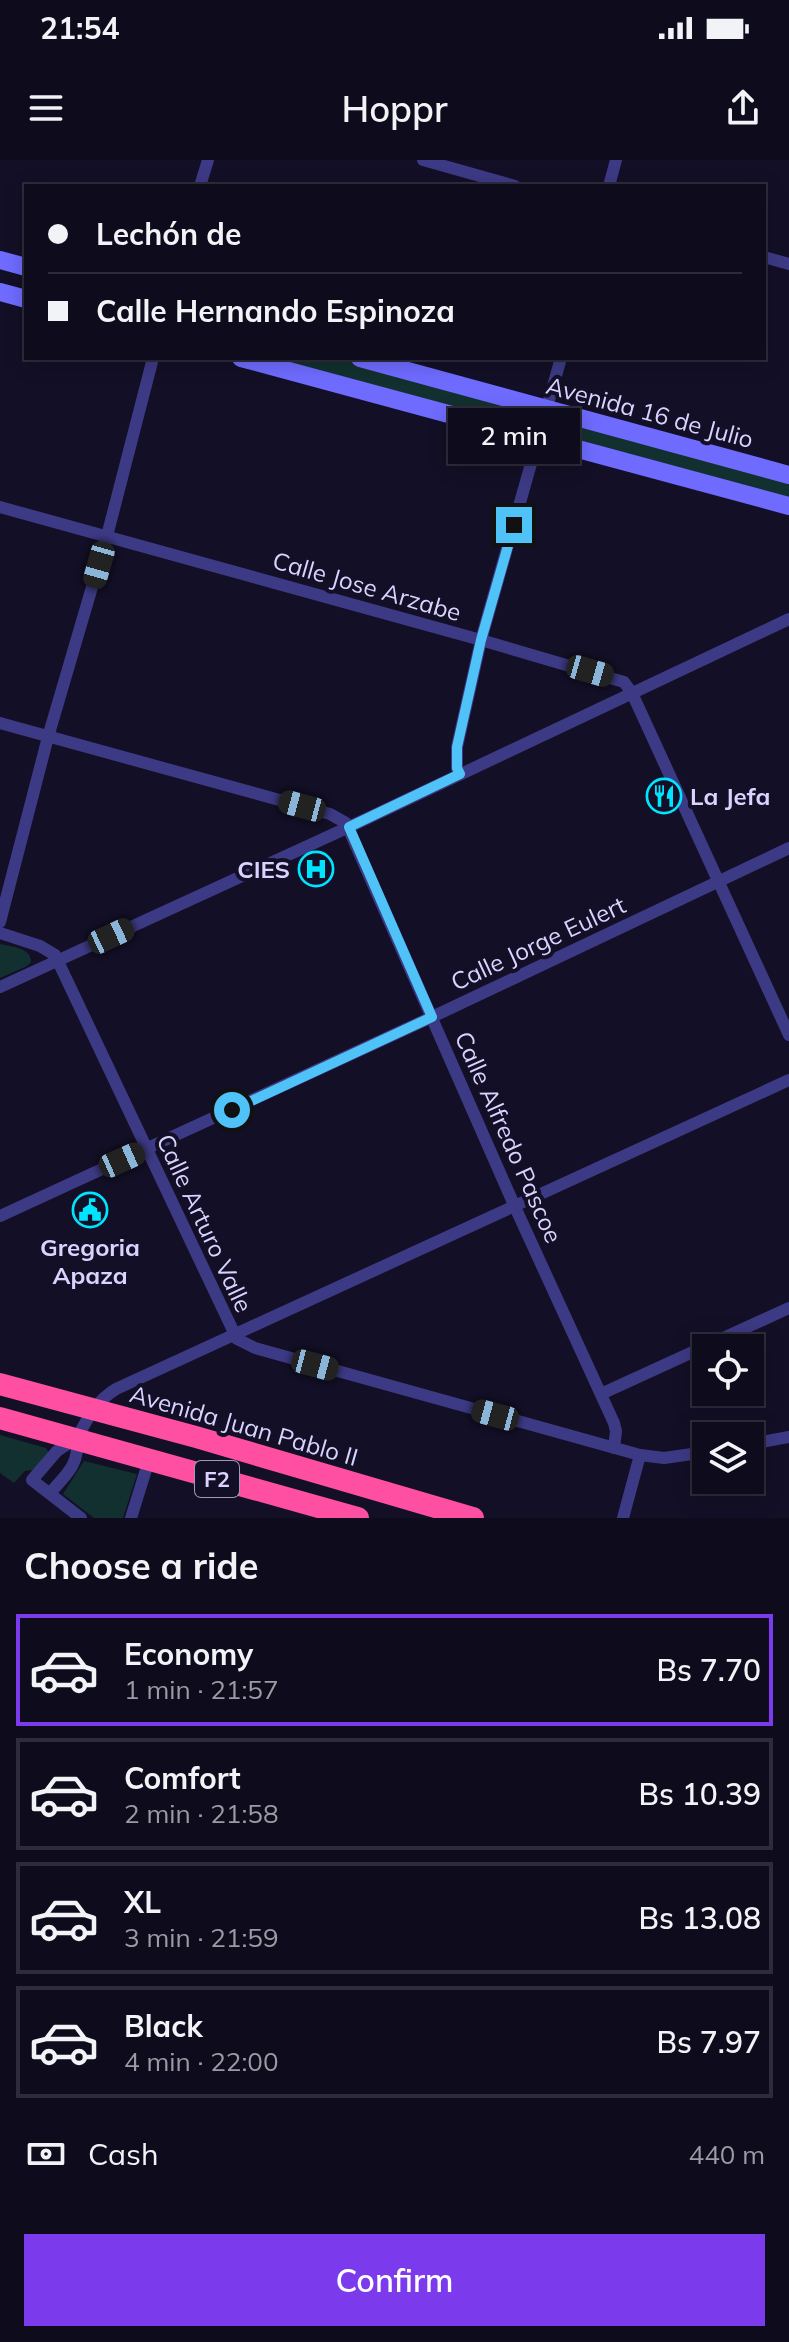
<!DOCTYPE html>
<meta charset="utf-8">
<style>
:root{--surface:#0e0b1c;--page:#1c1929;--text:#f1f3f6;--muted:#9b9ba3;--line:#2e2b3b;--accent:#7c3aed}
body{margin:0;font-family:Mulish,sans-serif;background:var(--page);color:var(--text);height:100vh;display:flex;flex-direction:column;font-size:30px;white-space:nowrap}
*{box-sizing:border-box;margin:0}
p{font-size:26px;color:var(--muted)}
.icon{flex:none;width:44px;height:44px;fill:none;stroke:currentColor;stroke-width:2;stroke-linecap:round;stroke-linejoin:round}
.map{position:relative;height:1358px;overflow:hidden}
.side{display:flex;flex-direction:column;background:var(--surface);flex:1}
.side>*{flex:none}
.guide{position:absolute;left:24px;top:24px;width:742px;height:176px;border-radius:0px;box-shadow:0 4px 20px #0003,0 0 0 2px var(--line);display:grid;align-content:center;height:176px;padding:0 24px;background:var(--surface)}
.controls{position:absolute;left:692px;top:1174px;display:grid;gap:16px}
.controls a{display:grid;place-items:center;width:72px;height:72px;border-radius:0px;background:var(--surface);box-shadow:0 4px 20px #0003,0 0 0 2px var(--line);font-size:40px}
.end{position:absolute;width:36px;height:36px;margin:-18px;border:10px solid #4fc3f7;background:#111;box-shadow:0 0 0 4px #111}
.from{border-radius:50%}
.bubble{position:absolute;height:56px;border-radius:0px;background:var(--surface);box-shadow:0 4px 20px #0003,0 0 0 2px var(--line);font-size:26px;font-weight:600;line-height:56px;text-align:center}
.car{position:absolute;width:24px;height:48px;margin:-24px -12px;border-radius:10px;box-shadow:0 0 6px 2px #0007;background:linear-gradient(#222 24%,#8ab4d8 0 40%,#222 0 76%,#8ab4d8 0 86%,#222 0)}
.guide b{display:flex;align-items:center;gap:28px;height:76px;font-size:30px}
.guide b+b{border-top:2px solid var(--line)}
.guide i{width:20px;height:20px;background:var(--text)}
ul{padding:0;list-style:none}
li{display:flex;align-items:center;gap:24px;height:112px;margin:0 16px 12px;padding:0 8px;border:4px solid var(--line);border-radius:0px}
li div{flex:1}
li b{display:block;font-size:30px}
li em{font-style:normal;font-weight:600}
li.on{border-color:var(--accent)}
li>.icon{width:72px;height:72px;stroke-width:1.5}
h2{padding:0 24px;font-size:36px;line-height:96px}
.pay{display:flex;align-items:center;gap:20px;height:88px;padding:0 24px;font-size:30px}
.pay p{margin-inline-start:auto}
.button{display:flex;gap:16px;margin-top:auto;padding:16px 24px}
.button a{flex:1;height:92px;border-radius:0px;background:var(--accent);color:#fff;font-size:32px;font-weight:600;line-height:92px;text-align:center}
.status{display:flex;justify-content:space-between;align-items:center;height:56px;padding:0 40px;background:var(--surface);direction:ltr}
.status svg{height:22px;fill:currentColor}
header{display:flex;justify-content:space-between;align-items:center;height:104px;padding:0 24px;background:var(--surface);font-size:36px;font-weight:600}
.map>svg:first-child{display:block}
.green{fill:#12302f}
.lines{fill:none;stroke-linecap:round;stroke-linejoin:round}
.street{stroke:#3d3a85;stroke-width:12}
.secondary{stroke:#6f6bff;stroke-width:18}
.highway{stroke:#ff4fa3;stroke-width:22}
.route{stroke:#4fc3f7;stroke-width:10}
.labels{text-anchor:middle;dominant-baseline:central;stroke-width:8;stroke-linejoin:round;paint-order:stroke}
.shield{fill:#130f26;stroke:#9e99be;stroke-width:2}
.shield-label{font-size:22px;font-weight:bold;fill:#d9d4ff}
.street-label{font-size:24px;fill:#d9d4ff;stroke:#130f26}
.poi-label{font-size:24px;font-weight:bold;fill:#d9d4ff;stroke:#130f26;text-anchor:start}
</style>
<div class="status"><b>21:54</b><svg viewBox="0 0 49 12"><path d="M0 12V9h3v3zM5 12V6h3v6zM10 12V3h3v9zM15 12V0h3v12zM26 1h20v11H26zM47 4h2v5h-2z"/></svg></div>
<header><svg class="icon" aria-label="menu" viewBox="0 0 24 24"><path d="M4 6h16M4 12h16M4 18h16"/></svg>Hoppr<svg class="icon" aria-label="share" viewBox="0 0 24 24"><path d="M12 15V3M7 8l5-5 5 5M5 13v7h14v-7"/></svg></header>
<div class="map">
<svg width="789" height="1358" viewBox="0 0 789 1358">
<rect width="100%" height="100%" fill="#130f26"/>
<g class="green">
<path d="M262 198H340L520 247 526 256 525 261 516 266Z"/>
<path d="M554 257 789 319V341L553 275 549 269V262Z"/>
<path d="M0 784C12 787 31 787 31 802L27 806 0 818Z"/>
<path d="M0 1275 46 1288 49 1293 36 1310 25 1311 14 1323 0 1313Z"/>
<path d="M84 1301 137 1314 123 1358H94L63 1334Z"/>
</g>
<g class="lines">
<g class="street">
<path d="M423 0 515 26"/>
<path d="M200 26 208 0"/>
<path d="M609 26 616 0"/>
<path d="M764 97 789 104"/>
<path d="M0 347 481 480 624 522 632 533 789 875"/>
<path d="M0 563 330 654 346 663 515 1047 614 1263 616 1271 614 1288"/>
<path d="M460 614 457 608V587L481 480 561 198"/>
<path d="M0 762 48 577 107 376 153 198"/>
<path d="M0 773 40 786 55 795 237 1179 255 1188 640 1295 664 1298 706 1292"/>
<path d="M0 827 349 667 789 459"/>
<path d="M0 1056 432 857 789 688"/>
<path d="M601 1234 789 1148"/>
<path d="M74 1280 57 1291 32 1320 81 1358"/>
<path d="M76 1280C87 1259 96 1241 116 1229L789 920"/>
<path d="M750 1284 789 1277"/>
<path d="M50 1333C65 1316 81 1303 76 1280"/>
<path d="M131 1358 149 1300"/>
<path d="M623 1358 640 1295"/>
</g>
<g class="secondary">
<path d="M0 100 26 107"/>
<path d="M0 132 26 139"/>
<path d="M241 198 789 346"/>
<path d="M360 198 789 315"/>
</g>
<g class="highway">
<path d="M0 1224 196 1277 473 1358"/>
<path d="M0 1258 358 1358"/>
</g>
</g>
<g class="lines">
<path class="route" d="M232 950 432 857 349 667 460 614 457 608V587L481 480 514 365"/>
</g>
<defs>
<g id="restaurant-ring" transform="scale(1.8)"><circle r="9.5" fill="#130f26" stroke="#00e5ff" stroke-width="1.5"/><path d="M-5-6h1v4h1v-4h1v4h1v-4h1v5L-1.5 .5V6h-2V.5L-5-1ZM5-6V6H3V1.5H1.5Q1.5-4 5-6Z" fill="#00e5ff"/></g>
<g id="hospital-ring" transform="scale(1.8)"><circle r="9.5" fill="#130f26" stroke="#00e5ff" stroke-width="1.5"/><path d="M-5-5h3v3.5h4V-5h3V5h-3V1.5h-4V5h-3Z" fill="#00e5ff"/></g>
<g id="civic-ring" transform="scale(1.8)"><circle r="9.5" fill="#130f26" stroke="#00e5ff" stroke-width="1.5"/><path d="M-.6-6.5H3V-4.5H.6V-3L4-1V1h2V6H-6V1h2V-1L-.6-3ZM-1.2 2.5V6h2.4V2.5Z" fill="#00e5ff"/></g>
</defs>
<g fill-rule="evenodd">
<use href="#restaurant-ring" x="664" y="636"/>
<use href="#hospital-ring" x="316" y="709"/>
<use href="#civic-ring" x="90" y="1050"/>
</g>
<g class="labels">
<rect class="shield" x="195" y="1301" width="44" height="36" rx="6"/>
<g class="shield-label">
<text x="217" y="1319">F2</text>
</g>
<g class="street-label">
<text transform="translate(650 252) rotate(15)">Avenida 16 de Julio</text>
<text transform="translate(367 426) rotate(16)">Calle Jose Arzabe</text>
<text transform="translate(538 783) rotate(-25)">Calle Jorge Eulert</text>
<text transform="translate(509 977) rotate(66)">Calle Alfredo Pascoe</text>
<text transform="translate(205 1063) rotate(65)">Calle Arturo Valle</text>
<text transform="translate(244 1265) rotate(16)">Avenida Juan Pablo II</text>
</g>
<g class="poi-label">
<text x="690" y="636">La Jefa</text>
<text x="290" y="709" text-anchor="end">CIES</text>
<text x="90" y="1087" text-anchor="middle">Gregoria<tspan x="90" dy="28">Apaza</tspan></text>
</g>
</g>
</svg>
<div class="controls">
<a><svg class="icon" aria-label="locate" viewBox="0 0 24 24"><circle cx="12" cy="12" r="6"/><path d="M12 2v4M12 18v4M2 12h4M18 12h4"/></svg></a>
<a><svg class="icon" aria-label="layers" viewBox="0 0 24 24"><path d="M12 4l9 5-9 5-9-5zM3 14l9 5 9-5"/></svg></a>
</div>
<i class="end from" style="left:232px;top:950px"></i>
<i class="end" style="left:514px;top:365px"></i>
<div class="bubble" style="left:448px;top:248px;width:132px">2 min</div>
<i class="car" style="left:99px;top:405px;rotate:196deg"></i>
<i class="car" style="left:590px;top:511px;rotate:106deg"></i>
<i class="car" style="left:302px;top:646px;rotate:285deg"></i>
<i class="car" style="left:111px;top:776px;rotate:65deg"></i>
<i class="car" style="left:122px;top:1000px;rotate:66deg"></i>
<i class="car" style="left:315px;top:1205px;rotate:105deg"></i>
<i class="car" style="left:495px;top:1255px;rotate:285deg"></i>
<div class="guide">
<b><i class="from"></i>Lechón de</b>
<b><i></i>Calle Hernando Espinoza</b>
</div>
</div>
<section class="side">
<h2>Choose a ride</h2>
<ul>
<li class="on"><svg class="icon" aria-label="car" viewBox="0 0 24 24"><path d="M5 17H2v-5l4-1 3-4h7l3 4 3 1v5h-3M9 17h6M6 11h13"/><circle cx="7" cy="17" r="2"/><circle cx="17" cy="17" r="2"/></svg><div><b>Economy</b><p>1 min · 21:57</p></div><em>Bs 7.70</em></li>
<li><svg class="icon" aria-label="car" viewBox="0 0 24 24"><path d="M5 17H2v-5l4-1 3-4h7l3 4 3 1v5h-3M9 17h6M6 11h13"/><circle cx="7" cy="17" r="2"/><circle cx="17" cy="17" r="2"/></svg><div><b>Comfort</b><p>2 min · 21:58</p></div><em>Bs 10.39</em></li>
<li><svg class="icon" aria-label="car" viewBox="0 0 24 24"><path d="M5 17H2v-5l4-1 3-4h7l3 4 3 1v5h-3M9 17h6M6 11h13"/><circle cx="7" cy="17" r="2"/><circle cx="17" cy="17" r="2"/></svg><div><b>XL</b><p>3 min · 21:59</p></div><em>Bs 13.08</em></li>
<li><svg class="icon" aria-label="car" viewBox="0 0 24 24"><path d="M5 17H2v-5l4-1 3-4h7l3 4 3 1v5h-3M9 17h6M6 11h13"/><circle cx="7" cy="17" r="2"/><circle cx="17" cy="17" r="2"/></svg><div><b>Black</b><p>4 min · 22:00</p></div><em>Bs 7.97</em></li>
</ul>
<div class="pay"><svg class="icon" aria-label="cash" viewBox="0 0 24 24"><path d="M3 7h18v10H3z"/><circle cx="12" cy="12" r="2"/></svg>Cash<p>440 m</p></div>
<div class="button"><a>Confirm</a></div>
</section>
